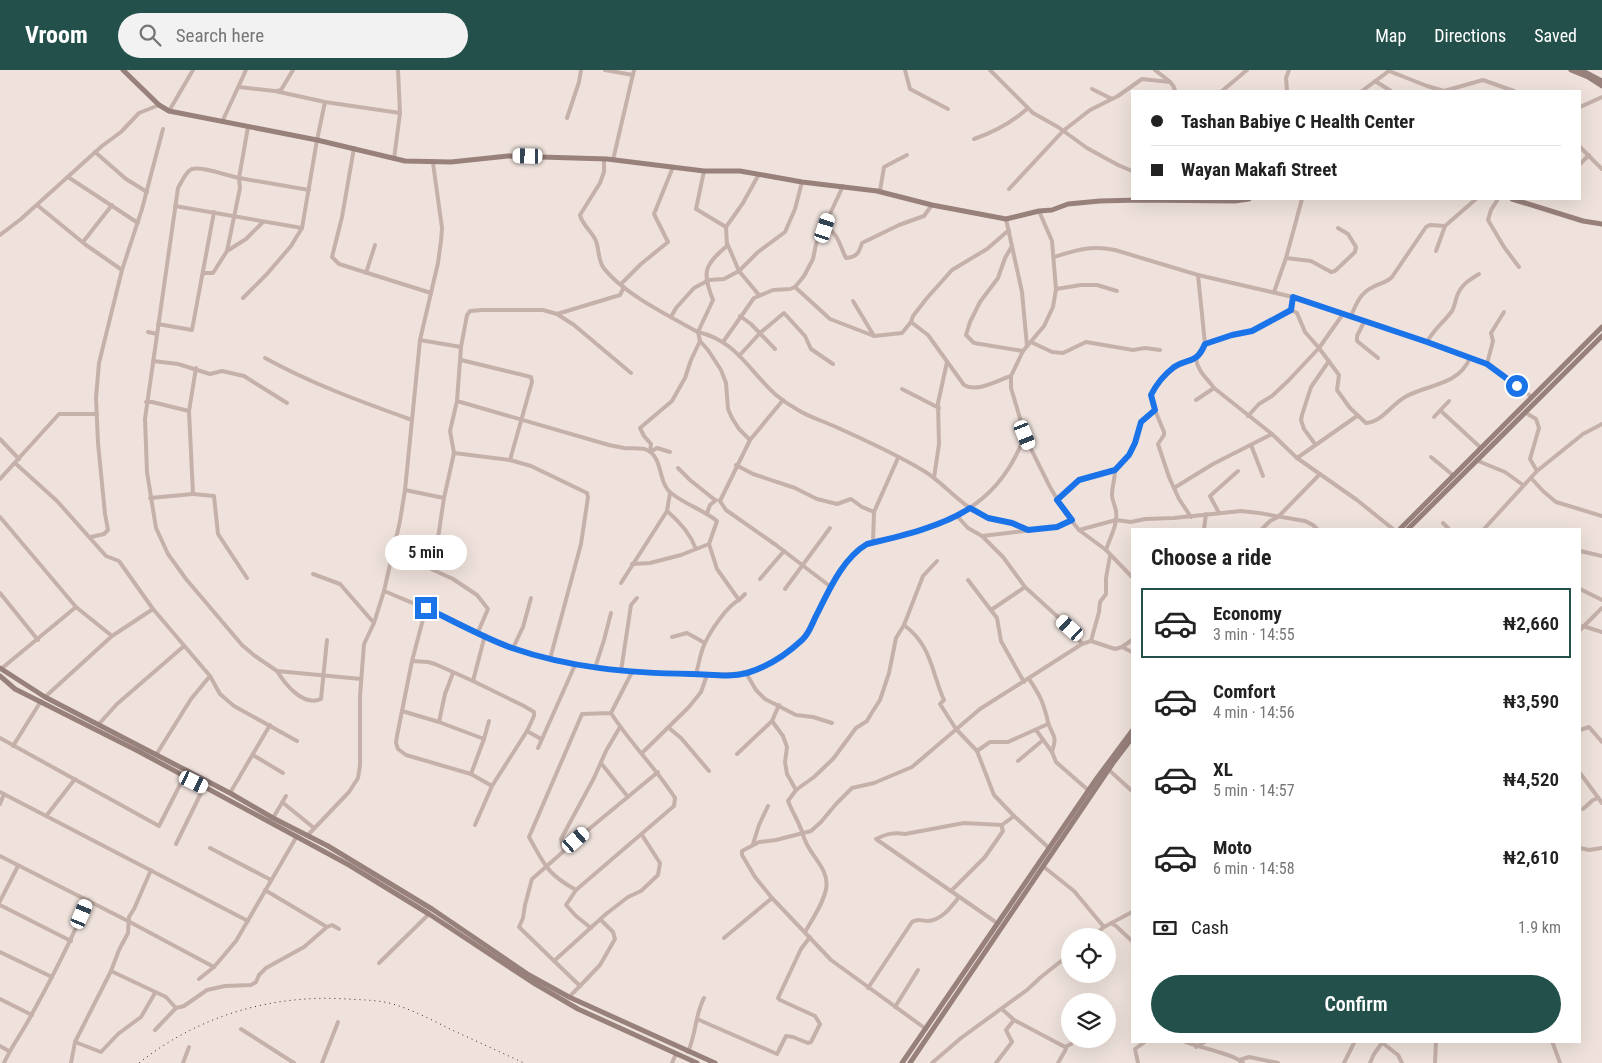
<!DOCTYPE html>
<meta charset="utf-8">
<style>
:root{--surface:#fff;--page:#f2f2f2;--text:#222;--muted:#767676;--line:#e0e0e0;--accent:#23504a}
body{margin:0;font-family:"Roboto Condensed",sans-serif;background:var(--page);color:var(--text);height:100vh;display:flex;flex-direction:column;font-size:19px;white-space:nowrap}
*{box-sizing:border-box;margin:0}
p{font-size:16px;color:var(--muted)}
.icon{flex:none;width:28px;height:28px;fill:none;stroke:currentColor;stroke-width:2;stroke-linecap:round;stroke-linejoin:round}
.map{position:relative;flex:1;overflow:hidden}
.details{position:absolute;left:1131px;top:458px;width:450px;height:515px;display:flex;flex-direction:column;background:var(--surface);border-radius:0px;box-shadow:0 5px 20px #0002}
.details>*{flex:none}
.banner{position:absolute;left:1131px;top:20px;width:450px;height:110px;border-radius:0px;box-shadow:0 5px 20px #0002;display:grid;align-content:center;height:110px;padding:0 20px;background:var(--surface)}
.fabs{position:absolute;left:1061px;top:858px;display:grid;gap:10px}
.fabs a{display:grid;place-items:center;width:55px;height:55px;border-radius:50%;background:var(--surface);box-shadow:0 5px 20px #0002;font-size:25px}
.end{position:absolute;width:22px;height:22px;margin:-11px;border:6px solid #1a73e8;background:#fff;box-shadow:0 0 0 2px #fff}
.from{border-radius:50%}
.bubble{position:absolute;height:35px;border-radius:18px;background:var(--surface);box-shadow:0 5px 20px #0002;font-size:16px;font-weight:600;line-height:35px;text-align:center}
.car{position:absolute;width:15px;height:30px;margin:-15px -8px;border-radius:6px;box-shadow:0 0 4px 1px #0007;background:linear-gradient(#fff 24%,#345 0 40%,#fff 0 76%,#345 0 86%,#fff 0)}
.banner b{display:flex;align-items:center;gap:18px;height:48px;font-size:19px}
.banner b+b{border-top:1px solid var(--line)}
.banner i{width:12px;height:12px;background:var(--text)}
ul{padding:0;list-style:none}
li{display:flex;align-items:center;gap:15px;height:70px;margin:0 10px 8px;padding:0 10px;border:2px solid transparent;border-radius:0px}
li div{flex:1}
li b{display:block;font-size:19px}
li em{font-style:normal;font-weight:600}
li.current{border-color:var(--accent)}
li>.icon{width:45px;height:45px;stroke-width:1.5}
h2{padding:0 20px;font-size:22px;line-height:60px}
.pay{display:flex;align-items:center;gap:12px;height:55px;padding:0 20px;font-size:19px}
.pay p{margin-inline-start:auto}
.cta{display:flex;gap:10px;margin-top:auto;padding:10px 20px}
.cta a{flex:1;height:58px;border-radius:30px;background:var(--accent);color:#fff;font-size:20px;font-weight:600;line-height:58px;text-align:center}
header{display:flex;align-items:center;gap:30px;box-sizing:border-box;height:70px;padding:0 25px;background:var(--accent);color:#fff}
header strong{font-size:24px}
nav{display:flex;gap:28px;margin-inline-start:auto;font-size:18px}
.search{width:350px;height:45px;background:var(--page);display:flex;align-items:center;gap:12px;box-sizing:border-box;padding:0 18px;border-radius:28px;color:var(--muted);font-size:19px}
.map>svg:first-child{display:block}
.lines{fill:none;stroke-linecap:round;stroke-linejoin:round}
.street{stroke:#c5b1aa;stroke-width:4}
.secondary{stroke:#98807b;stroke-width:5}
.rail{stroke:#332a28;stroke-width:1;stroke-dasharray:1 4;stroke-linecap:butt}
.route{stroke:#1a73e8;stroke-width:6}
</style>
<header>
<strong>Vroom</strong>
<div class="search"><svg class="icon" aria-label="search" viewBox="0 0 24 24"><circle cx="10" cy="10" r="6"/><path d="M15 15l6 6"/></svg>Search here</div>
<nav><a>Map</a><a>Directions</a><a>Saved</a></nav>
</header>
<div class="map">
<svg width="1602" height="993" viewBox="0 0 1602 993">
<rect width="100%" height="100%" fill="#efe2dc"/>
<g class="lines">
<g class="street">
<path d="M605 0 633 5"/>
<path d="M905 0 910 19 948 39"/>
<path d="M990 0 1033 43 1058 57 1087 78 1118 95 1132 101"/>
<path d="M1155 0C1162 6 1174 12 1175 21"/>
<path d="M1375 11 1391 21"/>
<path d="M239 17 275 21 325 32 400 43"/>
<path d="M1092 19 1112 29"/>
<path d="M277 21 281 20 293 0"/>
<path d="M1222 21 1247 0"/>
<path d="M1287 21 1286 8 1289 0"/>
<path d="M1362 21 1389 1 1427 16 1444 21 1483 10 1514 21"/>
<path d="M1580 37 1602 27"/>
<path d="M169 41 193 0"/>
<path d="M567 48 579 12 581 0"/>
<path d="M223 50 246 0"/>
<path d="M248 57 239 108C228 106 202 96 192 99 186 101 181 113 178 118L145 349 147 402 156 458 168 484 186 509 242 575 255 586 277 601 361 609"/>
<path d="M974 69C994 62 1011 53 1027 39"/>
<path d="M1580 77 1602 99"/>
<path d="M354 78 342 147 332 187 339 194 431 223"/>
<path d="M95 82 126 109 147 122"/>
<path d="M394 89 400 43 398 0"/>
<path d="M604 89V102L600 113 580 145C582 155 592 161 596 171 599 179 598 189 603 197 622 223 669 246 698 262 737 271 749 301 776 325 782 330 791 336 798 340 809 347 823 351 836 357 865 370 896 384 924 401 944 413 957 432 978 443 994 451 1012 451 1028 459"/>
<path d="M613 90 634 0"/>
<path d="M1580 94 1589 85"/>
<path d="M704 101 696 139 726 157 727 176C704 195 702 202 713 230L698 262 700 271 708 280 721 300 726 313 728 339 732 348 739 359 750 370"/>
<path d="M68 107 138 153"/>
<path d="M1009 119 1063 61 1090 40 1118 26 1142 9 1170 12"/>
<path d="M880 121 884 97 907 85"/>
<path d="M1498 129 1491 140 1488 150 1504 177 1519 197"/>
<path d="M37 135 86 175 122 200"/>
<path d="M175 136 302 158"/>
<path d="M1039 141 1052 171 1056 219 1053 237 1044 256 1023 281 1011 306V318L1025 365 1032 381 1050 417 1066 444 1079 460 1106 480 1132 507"/>
<path d="M1006 149 1022 222 1027 276"/>
<path d="M726 157 743 133 759 104"/>
<path d="M825 158C838 161 840 177 846 188 857 187 859 183 862 173L899 155 924 146 932 135"/>
<path d="M1009 160 987 179 952 200 927 228 913 246 911 252 928 265 964 315C977 323 998 310 1011 306"/>
<path d="M0 165 21 149 102 76 121 62 139 43 159 35"/>
<path d="M83 172 112 135"/>
<path d="M727 173 739 201 759 225"/>
<path d="M1012 176 1005 188 998 208 980 232 970 252 966 265 974 273 1023 281"/>
<path d="M227 181 246 169 263 152"/>
<path d="M1436 181 1445 156"/>
<path d="M1054 187C1076 180 1091 175 1115 180L1198 205 1293 227 1427 272 1487 294 1532 327"/>
<path d="M1286 188 1311 191 1331 202 1335 201 1355 182 1356 177 1348 164 1338 158"/>
<path d="M366 203 375 175"/>
<path d="M1198 205 1205 274 1202 282 1196 289C1198 302 1207 308 1214 318L1272 364 1297 388 1357 430 1393 459"/>
<path d="M202 206 204 203H213L227 181 240 118 239 108 309 120"/>
<path d="M621 214 641 194 668 172 654 144 673 97"/>
<path d="M795 217 830 249 874 266 853 231"/>
<path d="M1056 219 1081 215H1097L1117 221"/>
<path d="M1274 222 1286 188 1302 129"/>
<path d="M243 228 267 204 291 176 302 158 317 70 325 32"/>
<path d="M557 244 620 225 624 217"/>
<path d="M1343 244 1319 278 1339 305 1337 320 1350 338 1366 353C1382 352 1391 335 1405 327 1428 314 1458 316 1470 288"/>
<path d="M740 246 751 254 775 279"/>
<path d="M1351 246C1356 234 1360 223 1373 217 1380 213 1386 213 1392 207L1426 157 1430 155 1445 156 1476 129"/>
<path d="M671 247 676 238 694 218 709 210 724 209 739 201 758 182 785 162 795 139 802 112"/>
<path d="M1365 250 1357 266V271L1378 288"/>
<path d="M158 254 192 260 214 142"/>
<path d="M148 262 157 264"/>
<path d="M874 266 902 263 911 252"/>
<path d="M420 270 461 277"/>
<path d="M723 272 754 228 773 220 790 219 795 217 804 206 813 189 816 174 843 116"/>
<path d="M1031 272 1052 282 1063 283 1086 272 1133 280 1145 278 1160 280"/>
<path d="M1427 272C1434 259 1444 252 1452 241 1455 236 1455 231 1457 226 1461 215 1469 210 1479 204"/>
<path d="M1205 274 1232 265 1252 261 1291 240 1293 227"/>
<path d="M739 286 760 263 784 243 805 266 811 279 833 294"/>
<path d="M265 288C312 314 362 332 412 350"/>
<path d="M461 290 531 307 532 312 510 390"/>
<path d="M153 291 178 294 210 304 222 301 244 306 287 333"/>
<path d="M1487 294 1493 271 1491 263 1504 242"/>
<path d="M902 319 939 338"/>
<path d="M1196 330 1214 318"/>
<path d="M457 331 609 375C614 376 619 377 624 378 631 379 641 377 647 380 663 387 658 413 671 423 686 435 704 440 717 451L709 474 717 499 739 530C727 536 711 560 705 573 700 583 699 594 696 604"/>
<path d="M146 332H152L189 341"/>
<path d="M1441 341 1481 378"/>
<path d="M1526 343 1536 349 1539 358 1530 389 1537 401"/>
<path d="M1248 346 1259 334 1272 326 1288 311 1319 278 1305 262 1297 243 1291 240"/>
<path d="M1434 347 1449 331"/>
<path d="M0 369 19 389"/>
<path d="M1315 374 1304 359 1301 350 1302 345 1311 317 1329 291"/>
<path d="M1251 375 1263 406"/>
<path d="M670 382 657 378 650 382 651 374 644 366 640 358 672 331 685 308 691 290 700 271"/>
<path d="M454 383 510 390 531 396 587 423 588 427 581 474 550 589"/>
<path d="M1431 387 1454 406"/>
<path d="M1297 388 1357 346"/>
<path d="M1478 391 1505 402 1523 415"/>
<path d="M15 393 57 431 106 486 119 491 153 539 210 606 220 624 234 636 297 671"/>
<path d="M736 395 753 404 795 418 817 429 837 434 851 429 862 437 874 442"/>
<path d="M678 398 690 410 715 430"/>
<path d="M934 408 939 374 938 333 947 292"/>
<path d="M1531 408 1543 421 1556 432 1602 446"/>
<path d="M0 409 59 344H97"/>
<path d="M1174 418 1213 394 1272 364"/>
<path d="M405 420 444 428"/>
<path d="M193 424 214 426 218 464 247 508"/>
<path d="M150 428 193 424 189 341 196 298"/>
<path d="M1057 429 1079 410 1115 400 1129 385 1135 373 1141 352 1155 340"/>
<path d="M720 431 726 440 776 475 831 517"/>
<path d="M720 431 750 370 783 330"/>
<path d="M667 441C680 452 690 463 696 479"/>
<path d="M707 443 710 435 716 430"/>
<path d="M1219 443 1210 426 1238 401"/>
<path d="M957 446 968 458 982 466 1003 487 1025 517 1070 558 1082 574"/>
<path d="M0 447 76 537 112 566"/>
<path d="M1191 447 1179 429 1169 407 1158 374 1164 365V362L1155 340 1151 325C1160 307 1176 294 1196 289"/>
<path d="M1443 453 1449 459"/>
<path d="M1204 459 1206 444"/>
<path d="M1262 459 1270 451 1278 447 1320 404"/>
<path d="M1484 459 1537 401 1583 364 1602 354"/>
<path d="M1079 460 1116 450 1131 452 1145 449 1174 448 1241 441 1259 443 1305 451 1313 455 1317 459"/>
<path d="M982 466 1057 457 1072 450"/>
<path d="M91 467 104 464 108 460 105 444 98 373 96 328 99 293 122 200 142 139 163 59"/>
<path d="M873 472 874 442 898 388"/>
<path d="M1106 480C1110 467 1118 455 1116 441 1115 435 1112 430 1112 425 1112 417 1115 409 1115 400"/>
<path d="M392 481 429 491 438 468 444 428 454 383 450 361 457 331 461 277 467 245 470 241 482 240H543L557 244 574 255 631 303"/>
<path d="M1580 481 1602 486"/>
<path d="M429 491 431 499 453 509 477 525 488 539 478 562"/>
<path d="M632 494 650 493 681 485 709 474"/>
<path d="M313 504 340 514 374 553"/>
<path d="M760 509 784 481"/>
<path d="M968 510 997 548 1001 571 1024 612"/>
<path d="M621 513 667 441 670 423"/>
<path d="M785 519 830 458"/>
<path d="M1580 519 1602 530"/>
<path d="M384 521C408 531 433 541 457 552 475 561 493 571 512 578 568 597 624 602 683 604 724 605 750 609 785 584 793 578 802 572 807 564 812 558 814 551 817 544 829 520 843 488 867 474 941 455 996 444 1025 365"/>
<path d="M0 523 38 570"/>
<path d="M739 530 745 524"/>
<path d="M991 540 1025 517"/>
<path d="M904 555C932 576 931 601 944 630L940 634 956 659 977 681 994 725 1014 746 1049 778"/>
<path d="M1583 556 1602 562"/>
<path d="M1580 560 1602 538"/>
<path d="M672 567 687 563 705 573"/>
<path d="M1091 571 1099 542 1100 532 1106 524V508L1110 486"/>
<path d="M1122 577 1132 582"/>
<path d="M513 578 523 557 531 528"/>
<path d="M412 591 426 538"/>
<path d="M595 598 604 570 611 543"/>
<path d="M1 599 76 537"/>
<path d="M277 601C285 614 303 637 321 629L327 570"/>
<path d="M621 601 631 535 637 528"/>
<path d="M746 603 756 620 765 629 796 645 813 647 832 653"/>
<path d="M1029 609C1040 625 1044 634 1048 652 1052 667 1058 663 1052 682"/>
<path d="M473 611 485 565"/>
<path d="M45 627 112 566 153 539"/>
<path d="M402 641 439 652 484 669 471 704"/>
<path d="M611 643C630 673 656 698 675 728L674 736 576 820C547 804 544 794 529 767L582 644 611 643 632 602"/>
<path d="M772 651 783 666 787 677 785 692 787 704 796 720"/>
<path d="M439 652 445 624 453 603"/>
<path d="M98 655 117 634 184 576"/>
<path d="M669 658 681 668 709 701"/>
<path d="M1036 660 1052 682 1056 692 1088 720"/>
<path d="M1580 660 1589 657 1602 672"/>
<path d="M527 661 541 669"/>
<path d="M0 668 159 756 184 707"/>
<path d="M484 669 489 651"/>
<path d="M13 676 41 631"/>
<path d="M538 678 575 595"/>
<path d="M977 681 990 672H1008L1048 654"/>
<path d="M642 683 689 637 701 622 707 605"/>
<path d="M737 684 772 651 779 635"/>
<path d="M156 685 191 629 210 606"/>
<path d="M253 685 283 703"/>
<path d="M1018 691 1043 670"/>
<path d="M601 693 628 727"/>
<path d="M1109 700 1132 721"/>
<path d="M1580 703 1602 733"/>
<path d="M0 722 248 851"/>
<path d="M230 723 270 655"/>
<path d="M282 732 314 758"/>
<path d="M0 734 4 724"/>
<path d="M1583 739 1593 730 1598 728"/>
<path d="M47 745 75 709"/>
<path d="M273 748 286 726"/>
<path d="M475 755 492 716 527 661 534 646V642L524 636 473 611 435 594 428 592 412 591 397 666 396 673 398 679 406 685 471 704 492 716"/>
<path d="M307 766 349 722 358 708 360 695V626L364 574 374 553 384 521 400 451 405 420 420 270 438 193 441 171 442 158 433 93"/>
<path d="M176 774 204 717"/>
<path d="M753 774 759 755 768 736"/>
<path d="M210 778 271 810"/>
<path d="M1580 778 1589 780 1602 778"/>
<path d="M564 781 561 769 594 708 606 681 620 657"/>
<path d="M0 786 128 851 214 897"/>
<path d="M1044 797 1074 821 1104 857"/>
<path d="M265 820 327 857"/>
<path d="M576 820 566 835 576 846 591 858"/>
<path d="M951 821 985 787 1003 761 1002 758V755"/>
<path d="M0 831 18 796"/>
<path d="M0 835 71 871"/>
<path d="M997 853 876 769C886 764 893 762 905 764L964 753 1002 755 1014 746"/>
<path d="M1111 853 1116 856 1132 871"/>
<path d="M805 862C813 848 823 834 826 819 830 799 811 787 805 770 803 767 803 763 801 759 797 749 792 741 788 731L796 720 814 707 833 689 856 658 867 651 871 644 880 630 889 603 896 568 904 555 923 506 937 491"/>
<path d="M1093 866 1104 857 1132 842"/>
<path d="M724 868 772 828"/>
<path d="M0 882 52 907"/>
<path d="M554 891 606 844 628 827 641 821 658 805 660 793 642 765"/>
<path d="M379 893 429 844"/>
<path d="M111 901 166 927 176 938"/>
<path d="M199 909 214 897 236 871 297 766"/>
<path d="M580 916 600 895 615 869 613 862 601 850"/>
<path d="M868 918 912 852C918 848 921 851 928 851 942 850 951 837 959 827"/>
<path d="M569 927 580 916 519 857 523 848 525 835 532 809 589 759 658 702"/>
<path d="M0 929 32 945"/>
<path d="M895 937 918 900"/>
<path d="M1002 939 1014 950 1065 977 1071 974"/>
<path d="M697 949 777 984 786 966 793 967 808 973 811 972 820 954 815 946 780 930 778 928 801 879 810 867"/>
<path d="M241 959 294 993"/>
<path d="M926 959 831 890 772 828 755 807 742 785V781L759 772 776 770 811 761 821 752 836 734 852 718 874 713 912 697 980 639 1082 574 1091 571 1115 579 1122 577 1132 570"/>
<path d="M155 960 176 938 184 936 207 920 225 916 251 915 256 912 259 905 266 898 304 877 327 857 332 855 339 859"/>
<path d="M1183 971C1199 978 1232 983 1243 993"/>
<path d="M1380 971 1398 985 1402 993"/>
<path d="M1552 971 1560 993"/>
<path d="M75 972 101 982 118 964 141 947 155 923"/>
<path d="M0 976 9 981"/>
<path d="M1196 977 1206 971"/>
<path d="M688 982C696 964 695 945 704 928"/>
<path d="M1240 990 1249 987 1278 993"/>
<path d="M4 993C12 975 24 960 33 942 53 906 72 869 88 830"/>
<path d="M71 993 75 972 111 901 119 880 128 863 129 847 134 839 151 800"/>
<path d="M183 993 189 977"/>
<path d="M322 993 338 952"/>
<path d="M672 993 676 984"/>
<path d="M932 993 961 968 1027 920 1041 907 1070 884"/>
<path d="M996 993 1012 972 1006 960 1014 950"/>
<path d="M1058 993 1066 979"/>
<path d="M1138 993 1135 979 1146 971"/>
<path d="M1344 993 1355 971"/>
<path d="M1370 993 1374 984 1382 973"/>
<path d="M1435 993 1436 971"/>
</g>
<g class="secondary">
<path d="M123 0 159 35 169 41 317 70 405 91 451 92 508 86 607 89 704 101H740L802 112 877 121 932 135 1006 149 1039 141 1052 140 1068 134 1100 131 1139 130 1235 131 1249 129"/>
<path d="M1571 0 1588 7 1602 16"/>
<path d="M1581 0 1602 11"/>
<path d="M1512 129 1583 151 1602 154"/>
<path d="M1400 459 1602 257"/>
<path d="M1408 459 1602 266"/>
<path d="M0 598 45 627 230 723 273 748 328 776 432 839 529 905 569 927 715 993"/>
<path d="M0 606 15 619 138 681 349 795 429 844 532 912 578 939 697 993"/>
<path d="M902 993 1097 708 1132 661"/>
<path d="M910 993 1113 693 1132 668"/>
</g>
<path class="rail" d="M139 993C198 946 272 924 347 929 364 930 381 930 396 935 415 941 434 951 452 960 476 971 500 982 524 993"/>
</g>
<g class="lines">
<path class="route" d="M426 538C454 551 482 567 512 578 570 598 629 603 691 604 710 604 729 608 747 603 767 597 787 584 802 570 810 563 812 553 817 544 829 520 843 488 867 474 901 466 941 457 970 438L988 448 1012 453 1028 460 1057 457 1072 450 1057 430 1079 410 1115 400 1129 385 1135 373 1141 352 1155 340 1151 325C1156 315 1165 304 1174 297 1189 287 1196 295 1205 274L1232 265 1252 261 1291 240 1293 227 1427 272 1487 294 1517 316"/>
</g>
</svg>
<div class="fabs">
<a><svg class="icon" aria-label="locate" viewBox="0 0 24 24"><circle cx="12" cy="12" r="6"/><path d="M12 2v4M12 18v4M2 12h4M18 12h4"/></svg></a>
<a><svg class="icon" aria-label="layers" viewBox="0 0 24 24"><path d="M12 4l9 5-9 5-9-5zM3 14l9 5 9-5"/></svg></a>
</div>
<i class="end from" style="left:1517px;top:316px"></i>
<i class="end" style="left:426px;top:538px"></i>
<div class="bubble" style="left:385px;top:465px;width:82px">5 min</div>
<i class="car" style="left:528px;top:86px;rotate:271deg"></i>
<i class="car" style="left:825px;top:158px;rotate:18deg"></i>
<i class="car" style="left:1025px;top:365px;rotate:158deg"></i>
<i class="car" style="left:1070px;top:558px;rotate:312deg"></i>
<i class="car" style="left:194px;top:712px;rotate:116deg"></i>
<i class="car" style="left:576px;top:770px;rotate:49deg"></i>
<i class="car" style="left:82px;top:844px;rotate:23deg"></i>
<div class="banner">
<b><i class="from"></i>Tashan Babiye C Health Center</b>
<b><i></i>Wayan Makafi Street</b>
</div>
<section class="details">
<h2>Choose a ride</h2>
<ul>
<li class="current"><svg class="icon" aria-label="car" viewBox="0 0 24 24"><path d="M5 17H2v-5l4-1 3-4h7l3 4 3 1v5h-3M9 17h6M6 11h13"/><circle cx="7" cy="17" r="2"/><circle cx="17" cy="17" r="2"/></svg><div><b>Economy</b><p>3 min · 14:55</p></div><em>₦2,660</em></li>
<li><svg class="icon" aria-label="car" viewBox="0 0 24 24"><path d="M5 17H2v-5l4-1 3-4h7l3 4 3 1v5h-3M9 17h6M6 11h13"/><circle cx="7" cy="17" r="2"/><circle cx="17" cy="17" r="2"/></svg><div><b>Comfort</b><p>4 min · 14:56</p></div><em>₦3,590</em></li>
<li><svg class="icon" aria-label="car" viewBox="0 0 24 24"><path d="M5 17H2v-5l4-1 3-4h7l3 4 3 1v5h-3M9 17h6M6 11h13"/><circle cx="7" cy="17" r="2"/><circle cx="17" cy="17" r="2"/></svg><div><b>XL</b><p>5 min · 14:57</p></div><em>₦4,520</em></li>
<li><svg class="icon" aria-label="car" viewBox="0 0 24 24"><path d="M5 17H2v-5l4-1 3-4h7l3 4 3 1v5h-3M9 17h6M6 11h13"/><circle cx="7" cy="17" r="2"/><circle cx="17" cy="17" r="2"/></svg><div><b>Moto</b><p>6 min · 14:58</p></div><em>₦2,610</em></li>
</ul>
<div class="pay"><svg class="icon" aria-label="cash" viewBox="0 0 24 24"><path d="M3 7h18v10H3z"/><circle cx="12" cy="12" r="2"/></svg>Cash<p>1.9 km</p></div>
<div class="cta"><a>Confirm</a></div>
</section>
</div>
